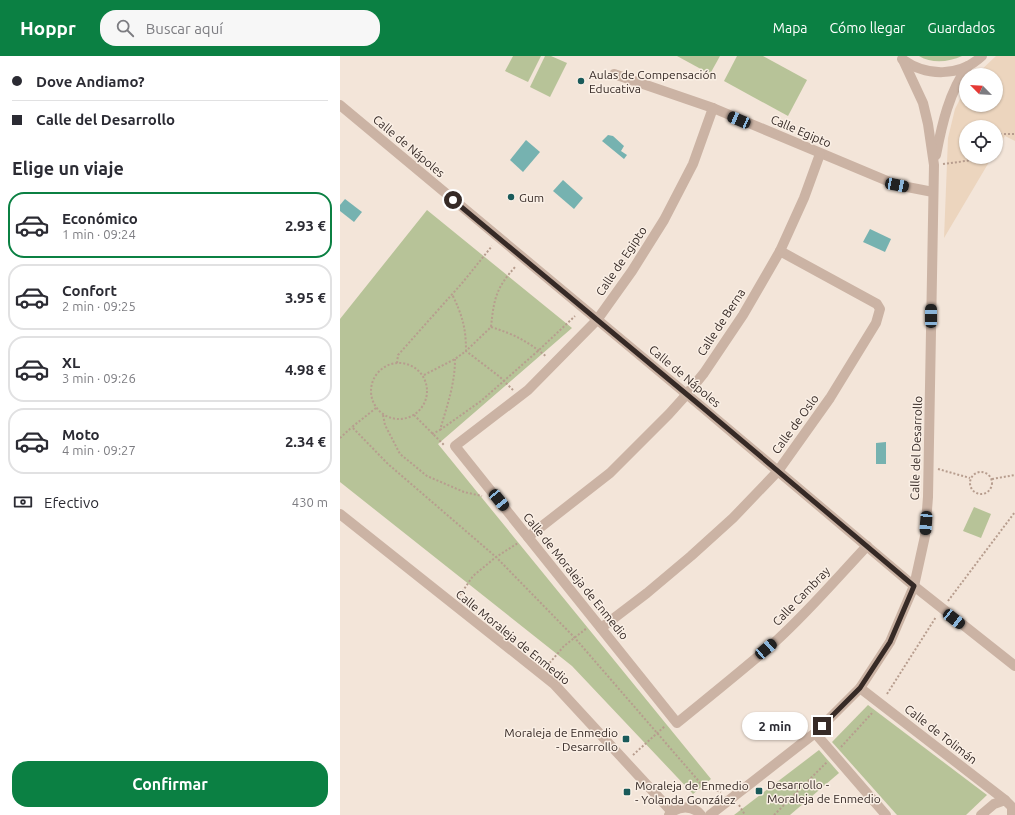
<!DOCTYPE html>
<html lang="es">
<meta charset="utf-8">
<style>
:root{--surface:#fff;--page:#f7f7f7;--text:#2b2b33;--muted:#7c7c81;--line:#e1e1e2;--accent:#0b8043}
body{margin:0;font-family:Ubuntu,sans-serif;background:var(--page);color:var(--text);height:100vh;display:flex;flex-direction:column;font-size:15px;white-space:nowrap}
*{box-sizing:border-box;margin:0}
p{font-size:13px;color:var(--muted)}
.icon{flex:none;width:22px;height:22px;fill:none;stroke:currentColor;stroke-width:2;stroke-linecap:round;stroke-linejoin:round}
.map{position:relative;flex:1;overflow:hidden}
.sheet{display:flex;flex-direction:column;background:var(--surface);width:340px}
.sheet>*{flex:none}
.guide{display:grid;align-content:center;height:88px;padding:0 12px;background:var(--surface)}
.needle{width:26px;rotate:294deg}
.tools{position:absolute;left:619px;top:12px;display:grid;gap:8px}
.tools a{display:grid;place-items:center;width:44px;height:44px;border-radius:50%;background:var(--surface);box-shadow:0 1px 3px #0004;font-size:20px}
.end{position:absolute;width:18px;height:18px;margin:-9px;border:5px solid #362a26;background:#fff;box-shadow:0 0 0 2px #fff}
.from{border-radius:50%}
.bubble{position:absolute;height:28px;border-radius:14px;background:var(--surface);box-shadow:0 1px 3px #0004;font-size:13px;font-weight:700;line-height:28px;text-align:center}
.car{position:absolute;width:12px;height:24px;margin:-12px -6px;border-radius:5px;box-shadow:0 0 3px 1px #0007;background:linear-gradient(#222 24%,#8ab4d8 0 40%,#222 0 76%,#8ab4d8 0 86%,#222 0)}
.guide b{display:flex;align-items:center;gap:14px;height:38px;font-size:15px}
.guide b+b{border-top:1px solid var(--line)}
.guide i{width:10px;height:10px;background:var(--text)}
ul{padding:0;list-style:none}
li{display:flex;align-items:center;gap:12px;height:66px;margin:0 8px 6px;padding:0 4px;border:2px solid var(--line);border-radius:16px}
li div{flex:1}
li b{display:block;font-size:15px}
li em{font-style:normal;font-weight:700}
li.current{border-color:var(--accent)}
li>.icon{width:36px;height:36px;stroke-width:1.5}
h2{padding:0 12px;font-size:18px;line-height:48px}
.pay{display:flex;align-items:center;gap:10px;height:44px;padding:0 12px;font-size:15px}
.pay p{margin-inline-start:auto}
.primary-button{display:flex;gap:8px;margin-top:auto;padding:8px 12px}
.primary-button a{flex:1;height:46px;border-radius:16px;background:var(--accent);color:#fff;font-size:16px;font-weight:700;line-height:46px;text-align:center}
header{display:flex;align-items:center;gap:24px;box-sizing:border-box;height:56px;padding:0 20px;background:var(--accent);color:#fff}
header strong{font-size:19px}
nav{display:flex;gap:22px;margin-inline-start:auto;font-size:14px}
.search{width:280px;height:36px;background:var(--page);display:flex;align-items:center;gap:10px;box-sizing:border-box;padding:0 14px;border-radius:16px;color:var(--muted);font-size:15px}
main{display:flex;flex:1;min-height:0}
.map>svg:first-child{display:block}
.green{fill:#b7c398}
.plaza{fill:#ecd5be}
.water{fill:#76b2b0}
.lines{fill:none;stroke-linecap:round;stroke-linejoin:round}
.path{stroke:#b79d8e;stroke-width:2;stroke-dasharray:2 2;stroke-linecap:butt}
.minor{stroke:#cbb3a4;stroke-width:10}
.route{stroke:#362a26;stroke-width:5}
.poi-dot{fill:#195a5a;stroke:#faefe5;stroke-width:1.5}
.labels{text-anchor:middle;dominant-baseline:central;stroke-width:3;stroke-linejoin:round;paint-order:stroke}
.poi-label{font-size:12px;fill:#362a26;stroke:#faefe5;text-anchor:start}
.street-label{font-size:12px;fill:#362a26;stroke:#faefe5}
</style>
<header>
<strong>Hoppr</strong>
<div class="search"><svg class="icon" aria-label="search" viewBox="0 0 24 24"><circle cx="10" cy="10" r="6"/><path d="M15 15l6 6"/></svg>Buscar aquí</div>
<nav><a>Mapa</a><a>Cómo llegar</a><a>Guardados</a></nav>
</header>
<main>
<section class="sheet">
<div class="guide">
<b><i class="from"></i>Dove Andiamo?</b>
<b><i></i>Calle del Desarrollo</b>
</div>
<h2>Elige un viaje</h2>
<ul>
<li class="current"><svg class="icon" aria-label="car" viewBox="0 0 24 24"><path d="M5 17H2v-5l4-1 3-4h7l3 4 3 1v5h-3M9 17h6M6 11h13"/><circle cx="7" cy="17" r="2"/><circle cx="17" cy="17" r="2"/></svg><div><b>Económico</b><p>1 min · 09:24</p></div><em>2.93 €</em></li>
<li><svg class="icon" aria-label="car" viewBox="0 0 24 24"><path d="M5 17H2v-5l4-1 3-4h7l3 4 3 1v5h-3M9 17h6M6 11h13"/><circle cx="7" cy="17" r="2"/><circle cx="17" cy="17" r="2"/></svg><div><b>Confort</b><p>2 min · 09:25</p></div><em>3.95 €</em></li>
<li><svg class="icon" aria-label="car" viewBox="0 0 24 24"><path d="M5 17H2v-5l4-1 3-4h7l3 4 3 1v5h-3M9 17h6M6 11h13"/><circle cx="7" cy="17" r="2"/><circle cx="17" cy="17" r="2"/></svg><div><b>XL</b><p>3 min · 09:26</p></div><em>4.98 €</em></li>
<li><svg class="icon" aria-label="car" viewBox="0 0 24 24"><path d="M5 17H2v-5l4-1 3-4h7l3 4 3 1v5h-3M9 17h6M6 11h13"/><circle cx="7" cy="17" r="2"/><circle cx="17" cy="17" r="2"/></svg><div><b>Moto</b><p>4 min · 09:27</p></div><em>2.34 €</em></li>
</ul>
<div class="pay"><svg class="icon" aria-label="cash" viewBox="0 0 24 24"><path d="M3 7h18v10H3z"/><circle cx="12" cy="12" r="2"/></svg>Efectivo<p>430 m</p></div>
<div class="primary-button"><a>Confirmar</a></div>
</section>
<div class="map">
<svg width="675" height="759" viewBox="0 0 675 759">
<rect width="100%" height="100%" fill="#f3e5d9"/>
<g class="green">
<path d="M173 0H201L188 26 165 15Z"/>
<path d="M205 0H211L227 7 210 41 190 31Z"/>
<path d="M337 0H380L370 18Z"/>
<path d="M397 0H423L467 24 448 60 384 25Z"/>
<path d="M579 0H622C609 6 592 8 579 0Z"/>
<path d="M87 154 232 272 98 388 371 723 353 738 232 610 0 426V263Z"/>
<path d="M634 451 651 458 641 482 623 475Z"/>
<path d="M528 649 647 739 626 759H557L492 686Z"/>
<path d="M479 694 499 717 450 759H394Z"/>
</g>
<path class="plaza" d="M656 0H675V85L665 80 656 95V71H626V101H652L604 182 608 82 615 53 626 31V49H656V19H636Z"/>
<g class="water">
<path d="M268 79 273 80 284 90 281 95 287 99 284 103 262 85Z"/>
<path d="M186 84 200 96 183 116 170 104Z"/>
<path d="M223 124 243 142 234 153 213 135Z"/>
<path d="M5 143 22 156 14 166 0 155V149Z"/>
<path d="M530 173 551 183 545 196 523 186Z"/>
<path d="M546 386V408H536V387Z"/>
</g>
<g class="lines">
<g class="path">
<path d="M656 78H675"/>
<path d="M603 108 633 104 636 101"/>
<path d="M151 271C176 279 187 285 207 301"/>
<circle cx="59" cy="335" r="28"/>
<path d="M57 307 58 299 123 226 152 190"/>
<path d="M84 319 115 303 126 295C126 271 122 259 112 238"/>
<path d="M173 334 160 321 126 295 151 271C154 242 156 232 176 210"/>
<path d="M36 352 12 371 48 408 156 501 234 581 363 730 381 736"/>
<path d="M43 359 45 369 60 398 87 420 124 436 142 440"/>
<path d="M74 359 104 389"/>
<path d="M100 374 141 345 199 294 235 260"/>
<path d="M92 378 100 374C107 350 115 328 115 303"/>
<path d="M0 382 12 371"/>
<path d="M598 413 630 422"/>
<circle cx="641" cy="427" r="11"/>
<path d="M652 423 675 419"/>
<path d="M120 539 133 520 156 501 178 487"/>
<path d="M608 545 675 456"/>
<path d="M207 610 224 590 247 572"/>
<path d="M547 638 596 561"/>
<path d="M501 691 533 656"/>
<path d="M293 699 325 670"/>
<path d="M399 749 405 759"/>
<path d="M434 759 487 706"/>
</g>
<g class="minor">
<path d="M562 3C586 21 620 21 642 0"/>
<path d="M274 18 373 52 557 129 593 136"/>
<path d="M0 49 362 351 574 530 675 610"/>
<path d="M373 52 353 108 324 164 292 215 257 264 188 334 115 390 337 667C370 640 404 613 436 585 468 556 497 522 527 490"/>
<path d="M596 99C602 68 609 36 628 10"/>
<path d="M0 458 214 628 332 756"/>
<path d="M188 481 270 417 329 358 347 338 364 317 403 259 440 195 464 142 480 98"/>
<path d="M261 572 307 537 351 500 393 462 438 415 490 342 536 267 540 253 537 248 440 195"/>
<path d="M520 632 665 744"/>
<path d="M475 677 546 759"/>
<path d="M329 759C338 749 353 749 361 759"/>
<path d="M370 759 475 677 520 632 550 586 574 530 585 480 588 441 594 109 588 68 583 47 563 4"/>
<path d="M641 759 654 748 665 744 672 751V759"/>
</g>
</g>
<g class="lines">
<path class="route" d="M113 144 362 351 574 530 550 586 520 632 482 670"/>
</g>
<g class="poi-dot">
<circle cx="241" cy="25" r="4"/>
<circle cx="171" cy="141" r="4"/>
<rect x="282" y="679" width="8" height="8" rx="2"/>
<rect x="415" y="731" width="8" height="8" rx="2"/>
<rect x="283" y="732" width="8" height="8" rx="2"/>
</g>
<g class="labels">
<g class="poi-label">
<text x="249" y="18">Aulas de Compensación<tspan x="249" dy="14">Educativa</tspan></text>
<text x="179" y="141">Gum</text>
<text x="278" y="676" text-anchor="end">Moraleja de Enmedio<tspan x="278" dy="14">- Desarrollo</tspan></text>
<text x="427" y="728">Desarrollo -<tspan x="427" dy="14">Moraleja de Enmedio</tspan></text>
<text x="295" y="729">Moraleja de Enmedio<tspan x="295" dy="14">- Yolanda González</tspan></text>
</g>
<g class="street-label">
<text transform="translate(461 75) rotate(23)">Calle Egipto</text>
<text transform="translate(69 90) rotate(40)">Calle de Nápoles</text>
<text transform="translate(281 205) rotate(-56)">Calle de Egipto</text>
<text transform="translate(381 266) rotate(-57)">Calle de Berna</text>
<text transform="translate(345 320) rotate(40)">Calle de Nápoles</text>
<text transform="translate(455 368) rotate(-54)">Calle de Oslo</text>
<text transform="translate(576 392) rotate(-88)">Calle del Desarrollo</text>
<text transform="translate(236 520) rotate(51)">Calle de Moraleja de Enmedio</text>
<text transform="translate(461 540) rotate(-46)">Calle Cambray</text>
<text transform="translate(173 581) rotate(39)">Calle Moraleja de Enmedio</text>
<text transform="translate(601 678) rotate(38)">Calle de Tolimán</text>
</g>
</g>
</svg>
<div class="tools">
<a><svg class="needle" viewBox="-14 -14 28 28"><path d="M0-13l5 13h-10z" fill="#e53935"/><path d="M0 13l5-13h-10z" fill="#7c7c81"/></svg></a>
<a><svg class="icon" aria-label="locate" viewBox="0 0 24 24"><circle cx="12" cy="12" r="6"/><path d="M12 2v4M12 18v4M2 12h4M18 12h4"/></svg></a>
</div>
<i class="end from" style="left:113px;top:144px"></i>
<i class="end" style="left:482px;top:670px"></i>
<div class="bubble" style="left:402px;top:656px;width:66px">2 min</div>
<i class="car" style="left:399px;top:64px;rotate:293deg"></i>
<i class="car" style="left:557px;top:129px;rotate:101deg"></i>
<i class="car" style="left:591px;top:260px;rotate:0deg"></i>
<i class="car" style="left:159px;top:444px;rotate:141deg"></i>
<i class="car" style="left:586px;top:467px;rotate:184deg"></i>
<i class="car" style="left:614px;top:563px;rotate:128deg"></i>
<i class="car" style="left:426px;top:593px;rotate:49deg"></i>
</div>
</main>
